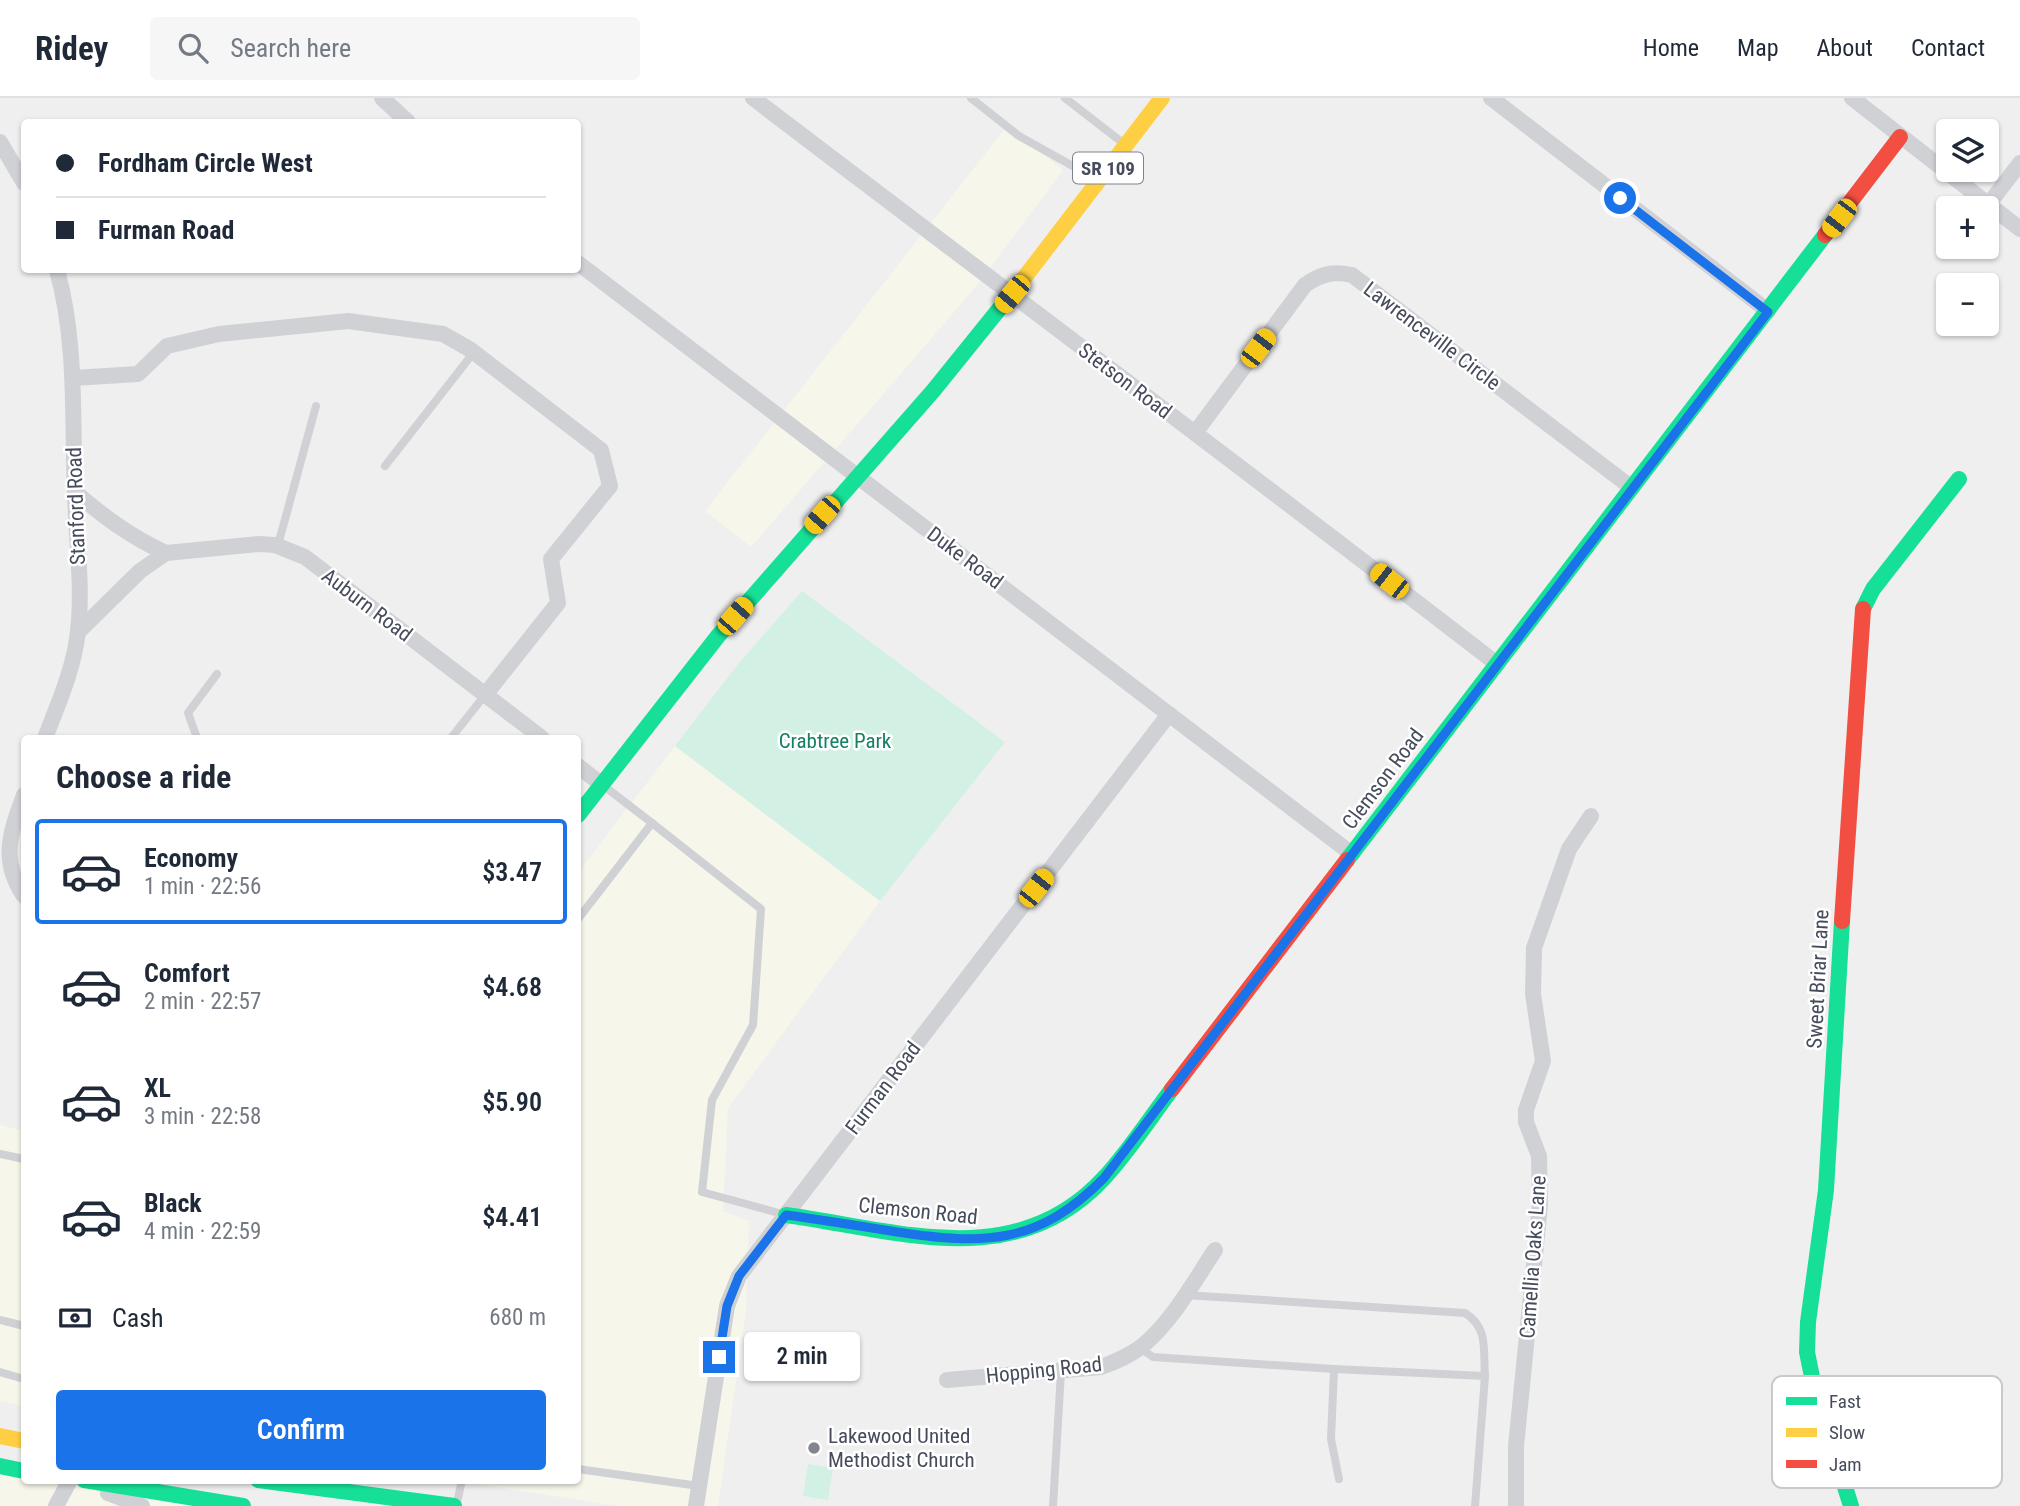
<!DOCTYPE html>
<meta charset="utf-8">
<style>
:root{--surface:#fff;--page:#f6f6f7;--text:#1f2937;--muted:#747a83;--line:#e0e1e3;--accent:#1a73e8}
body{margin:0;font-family:"Roboto Condensed",sans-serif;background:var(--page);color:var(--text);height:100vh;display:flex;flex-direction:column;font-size:26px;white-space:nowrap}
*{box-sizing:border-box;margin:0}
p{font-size:23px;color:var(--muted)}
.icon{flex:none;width:38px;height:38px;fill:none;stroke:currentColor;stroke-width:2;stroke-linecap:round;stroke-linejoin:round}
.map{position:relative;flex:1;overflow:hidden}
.sheet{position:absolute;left:21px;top:637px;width:560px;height:749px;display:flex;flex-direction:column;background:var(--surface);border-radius:7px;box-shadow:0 2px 5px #0004}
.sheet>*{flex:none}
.guide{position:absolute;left:21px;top:21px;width:560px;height:154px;border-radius:7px;box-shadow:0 2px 5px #0004;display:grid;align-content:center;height:154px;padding:0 35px;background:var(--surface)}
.tools{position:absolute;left:1936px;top:21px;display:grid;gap:14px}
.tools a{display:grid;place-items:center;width:63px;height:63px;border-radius:7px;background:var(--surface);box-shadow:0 2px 5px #0004;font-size:35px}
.end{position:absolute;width:32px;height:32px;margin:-16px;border:9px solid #1a73e8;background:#fff;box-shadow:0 0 0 4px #fff}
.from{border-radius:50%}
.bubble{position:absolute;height:49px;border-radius:7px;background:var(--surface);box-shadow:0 2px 5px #0004;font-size:23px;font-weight:600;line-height:49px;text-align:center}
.car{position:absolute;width:21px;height:42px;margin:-21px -10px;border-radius:9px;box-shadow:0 0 5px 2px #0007;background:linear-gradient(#f5c518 24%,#345 0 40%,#f5c518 0 76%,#345 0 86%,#f5c518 0)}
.guide b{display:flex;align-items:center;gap:24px;height:66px;font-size:26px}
.guide b+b{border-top:2px solid var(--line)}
.guide i{width:18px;height:18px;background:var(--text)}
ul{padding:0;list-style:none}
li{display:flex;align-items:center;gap:21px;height:105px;margin:0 14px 10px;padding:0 21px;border:4px solid transparent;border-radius:7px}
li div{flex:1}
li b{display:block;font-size:26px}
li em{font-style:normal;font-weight:600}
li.selected{border-color:var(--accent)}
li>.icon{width:63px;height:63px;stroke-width:1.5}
h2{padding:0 35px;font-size:32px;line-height:84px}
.pay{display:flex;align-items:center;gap:18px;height:77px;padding:0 35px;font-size:26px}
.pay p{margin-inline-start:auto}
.primary-button{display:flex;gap:14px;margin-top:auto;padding:14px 35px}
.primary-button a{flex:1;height:80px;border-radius:7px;background:var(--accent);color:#fff;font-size:28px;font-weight:600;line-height:80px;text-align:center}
header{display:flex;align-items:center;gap:42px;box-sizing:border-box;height:98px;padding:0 35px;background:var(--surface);border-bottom:2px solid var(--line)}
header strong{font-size:33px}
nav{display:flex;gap:38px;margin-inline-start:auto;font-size:24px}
.search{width:490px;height:63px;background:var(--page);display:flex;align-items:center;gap:18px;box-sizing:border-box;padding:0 24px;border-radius:7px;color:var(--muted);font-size:26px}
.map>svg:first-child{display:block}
.commercial{fill:#f7f6eb}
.green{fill:#d3f0e5}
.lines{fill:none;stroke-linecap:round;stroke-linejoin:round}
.lane{stroke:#d0d1d5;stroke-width:8}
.street{stroke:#d0d1d5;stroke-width:16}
.fast{stroke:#16e098;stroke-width:16}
.slow{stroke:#ffcf43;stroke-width:16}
.jam{stroke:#f24e42;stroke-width:16}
.route{stroke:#1a73e8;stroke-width:9}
.poi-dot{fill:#82858f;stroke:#fff;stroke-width:2.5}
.labels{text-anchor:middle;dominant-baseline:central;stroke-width:5;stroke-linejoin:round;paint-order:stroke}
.shield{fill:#fff;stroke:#7e828d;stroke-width:2}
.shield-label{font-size:19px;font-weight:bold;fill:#464c5c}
.street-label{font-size:21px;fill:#464c5c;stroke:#fff}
.park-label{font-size:21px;fill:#148064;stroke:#fff}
.poi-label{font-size:21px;fill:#464c5c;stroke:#fff;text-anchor:start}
.key{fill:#fff;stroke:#c8c9ce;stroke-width:2}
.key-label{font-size:19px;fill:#464c5c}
</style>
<header>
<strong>Ridey</strong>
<div class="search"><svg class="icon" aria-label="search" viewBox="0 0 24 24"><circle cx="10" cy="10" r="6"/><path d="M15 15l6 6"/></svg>Search here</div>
<nav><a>Home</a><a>Map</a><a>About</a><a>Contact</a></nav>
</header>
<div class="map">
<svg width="2020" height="1408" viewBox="0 0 2020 1408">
<rect width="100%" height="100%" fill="#f0efef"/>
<g class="commercial">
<path d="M1007 28 1063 72 973 192 751 449 705 413Z"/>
<path d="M675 648 880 803 728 1010 723 1113 749 1123 746 1213 718 1408H619L456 1383 578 1382V775Z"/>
<path d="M0 1027 24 1033V1308L0 1303Z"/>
<path d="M0 1370 24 1382 66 1383 204 1408H0Z"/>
</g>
<g class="green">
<path d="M802 493 1005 644 880 803 675 648 738 566Z"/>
<path d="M808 1366 833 1370 828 1402 803 1398Z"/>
</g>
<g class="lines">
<g class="lane">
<path d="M971 0 1019 38 1096 81"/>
<path d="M1065 0 1123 45"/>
<path d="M385 368 474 254"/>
<path d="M278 447 316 308"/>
<path d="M197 640 188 615 217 576"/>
<path d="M451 640 485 597"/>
<path d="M604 688 652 725"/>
<path d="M578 821 652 725 761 811 753 927 712 1002 702 1094 786 1117"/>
<path d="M0 1056 24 1061"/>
<path d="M1185 1197 1465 1215C1489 1230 1483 1253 1485 1278"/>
<path d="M0 1222 24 1228"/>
<path d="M1140 1250 1153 1259 1334 1271 1331 1341 1339 1381"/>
<path d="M1334 1271 1485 1278 1475 1408"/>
<path d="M0 1274 24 1281"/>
<path d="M578 1371 699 1388"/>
<path d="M457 1405 462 1382"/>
<path d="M1053 1408 1061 1274"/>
</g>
<g class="street">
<path d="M382 0 408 24"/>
<path d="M753 0C1001 189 1250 375 1497 566"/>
<path d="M1491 0 1768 213"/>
<path d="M1852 0 2020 131"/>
<path d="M0 44 24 85"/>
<path d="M1988 107 2020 65"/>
<path d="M578 165 1352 756"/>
<path d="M73 280 138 276 167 248 219 236 348 223 443 236 471 252 601 352 610 388 551 461 558 505 485 597"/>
<path d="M1195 335 1305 187C1321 176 1332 173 1352 177L1632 390"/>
<path d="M75 394C104 419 131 439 166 455"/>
<path d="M78 534 140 473 166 455 259 446 275 447 305 459 542 640"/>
<path d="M45 640C58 606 74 571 78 533 83 488 76 440 75 395 72 320 77 244 57 172"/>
<path d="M578 668 601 686"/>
<path d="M24 697C10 735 0 763 24 798"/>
<path d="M947 1282 1101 1269C1115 1264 1129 1258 1141 1249 1172 1224 1193 1185 1215 1152"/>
<path d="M108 1395 142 1408"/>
<path d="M56 1408 70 1382"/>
<path d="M696 1408 727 1208 739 1178 1169 616"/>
<path d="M1516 1408V1348L1540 1107 1539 1058 1526 1024V1012L1543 963 1533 896 1534 850 1569 751 1591 718"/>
</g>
<g class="fast">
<path d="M1863 511 1873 491 1959 381"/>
<path d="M578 717 718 538 933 293 1021 184"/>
<path d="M1347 762 1825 137"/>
<path d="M1842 823 1826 1092 1808 1224 1807 1254 1815 1294 1851 1408"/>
<path d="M786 1117C897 1132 1016 1176 1104 1080 1129 1053 1150 1020 1172 991"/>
<path d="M0 1368 24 1373"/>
<path d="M84 1382 243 1408"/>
<path d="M258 1382 454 1408"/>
</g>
<g class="slow">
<path d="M1021 184 1162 0"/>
<path d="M0 1338 24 1343"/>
</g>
<g class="jam">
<path d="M1825 137 1900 39"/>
<path d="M1842 823 1863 511"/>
<path d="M1172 991 1347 762"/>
</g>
</g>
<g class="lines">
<path class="route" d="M719 1259 727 1208 739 1178 786 1117C823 1122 860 1128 897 1134 984 1147 1038 1147 1104 1080L1768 214 1620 100"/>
</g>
<circle class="poi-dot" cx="814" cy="1350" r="7"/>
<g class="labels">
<rect class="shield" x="1073" y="54.5" width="70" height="31" rx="5"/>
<g class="shield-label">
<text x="1108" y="70">SR 109</text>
</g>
<g class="street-label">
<text transform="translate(1432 238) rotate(37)">Lawrenceville Circle</text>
<text transform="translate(1125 283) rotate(37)">Stetson Road</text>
<text transform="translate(76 408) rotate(-92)">Stanford Road</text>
<text transform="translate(965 460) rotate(37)">Duke Road</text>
<text transform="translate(367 507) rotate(37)">Auburn Road</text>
<text transform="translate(1383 681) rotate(-53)">Clemson Road</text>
<text transform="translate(1818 881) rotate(-87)">Sweet Briar Lane</text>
<text transform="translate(883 990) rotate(-53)">Furman Road</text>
<text transform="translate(918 1113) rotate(6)">Clemson Road</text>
<text transform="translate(1533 1159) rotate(-86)">Camellia Oaks Lane</text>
<text transform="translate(1044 1272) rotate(-6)">Hopping Road</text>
</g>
<g class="park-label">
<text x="835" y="643">Crabtree Park</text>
</g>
<g class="poi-label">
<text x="828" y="1338">Lakewood United<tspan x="828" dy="24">Methodist Church</tspan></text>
</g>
</g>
<rect x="1772" y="1278" width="230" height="112" rx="10" class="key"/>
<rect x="1786" y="1299" width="31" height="8" fill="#16e098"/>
<rect x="1786" y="1330" width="31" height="9" fill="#ffcf43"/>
<rect x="1786" y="1362" width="31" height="8" fill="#f24e42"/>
<g class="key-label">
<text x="1829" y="1310">Fast</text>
<text x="1829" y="1341">Slow</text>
<text x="1829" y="1373">Jam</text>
</g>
</svg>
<div class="tools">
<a><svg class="icon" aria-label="layers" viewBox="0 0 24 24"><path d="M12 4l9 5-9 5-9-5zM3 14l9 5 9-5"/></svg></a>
<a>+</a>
<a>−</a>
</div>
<i class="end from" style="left:1620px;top:100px"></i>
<i class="end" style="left:719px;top:1259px"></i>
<div class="bubble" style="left:744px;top:1234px;width:116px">2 min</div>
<i class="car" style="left:1839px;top:120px;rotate:217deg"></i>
<i class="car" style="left:1012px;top:196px;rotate:220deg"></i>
<i class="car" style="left:1258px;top:250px;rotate:37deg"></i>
<i class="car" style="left:822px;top:417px;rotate:221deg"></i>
<i class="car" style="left:1389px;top:483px;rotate:308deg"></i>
<i class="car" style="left:735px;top:518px;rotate:41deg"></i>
<i class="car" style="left:1036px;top:790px;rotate:38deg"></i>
<div class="guide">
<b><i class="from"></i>Fordham Circle West</b>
<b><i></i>Furman Road</b>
</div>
<section class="sheet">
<h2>Choose a ride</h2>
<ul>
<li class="selected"><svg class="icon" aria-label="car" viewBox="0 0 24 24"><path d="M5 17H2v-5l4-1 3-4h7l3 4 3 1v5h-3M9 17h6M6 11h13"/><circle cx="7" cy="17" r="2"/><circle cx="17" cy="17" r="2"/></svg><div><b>Economy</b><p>1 min · 22:56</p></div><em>$3.47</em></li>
<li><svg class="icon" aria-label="car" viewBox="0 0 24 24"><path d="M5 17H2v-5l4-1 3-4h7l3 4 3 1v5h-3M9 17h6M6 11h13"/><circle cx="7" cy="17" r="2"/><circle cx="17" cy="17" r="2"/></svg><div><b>Comfort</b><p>2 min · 22:57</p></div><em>$4.68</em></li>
<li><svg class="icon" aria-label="car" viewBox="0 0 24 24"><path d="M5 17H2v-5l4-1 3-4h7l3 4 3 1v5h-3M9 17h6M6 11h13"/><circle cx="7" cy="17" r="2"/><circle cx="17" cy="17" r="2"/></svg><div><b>XL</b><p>3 min · 22:58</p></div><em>$5.90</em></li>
<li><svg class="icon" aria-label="car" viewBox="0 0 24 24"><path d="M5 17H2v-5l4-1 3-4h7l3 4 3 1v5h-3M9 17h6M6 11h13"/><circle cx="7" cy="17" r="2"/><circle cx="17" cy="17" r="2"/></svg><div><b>Black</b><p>4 min · 22:59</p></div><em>$4.41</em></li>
</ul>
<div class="pay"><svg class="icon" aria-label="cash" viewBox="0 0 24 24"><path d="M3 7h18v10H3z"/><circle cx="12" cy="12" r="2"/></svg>Cash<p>680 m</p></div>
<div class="primary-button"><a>Confirm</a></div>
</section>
</div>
